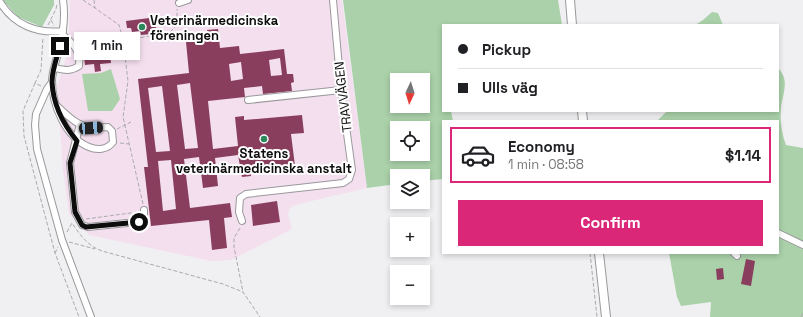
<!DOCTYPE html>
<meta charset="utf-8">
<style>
:root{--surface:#fff;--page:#f2f2f2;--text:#202124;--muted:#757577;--line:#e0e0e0;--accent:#db2777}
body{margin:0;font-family:"Space Grotesk",sans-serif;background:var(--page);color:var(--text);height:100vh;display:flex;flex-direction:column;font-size:15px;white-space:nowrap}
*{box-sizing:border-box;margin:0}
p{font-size:13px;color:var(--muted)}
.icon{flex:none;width:22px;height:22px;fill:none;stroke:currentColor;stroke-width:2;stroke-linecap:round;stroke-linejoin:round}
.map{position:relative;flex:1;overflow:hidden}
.drawer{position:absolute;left:442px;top:120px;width:337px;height:134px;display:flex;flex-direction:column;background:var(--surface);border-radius:0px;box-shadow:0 2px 6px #0003}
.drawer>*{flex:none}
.hud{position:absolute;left:442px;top:24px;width:337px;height:88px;border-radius:0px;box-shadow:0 2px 6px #0003;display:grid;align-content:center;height:88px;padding:0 16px;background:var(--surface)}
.needle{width:26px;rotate:184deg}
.buttons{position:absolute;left:390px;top:73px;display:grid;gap:8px}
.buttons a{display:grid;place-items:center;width:40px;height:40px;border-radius:0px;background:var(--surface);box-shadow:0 2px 6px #0003;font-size:20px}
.end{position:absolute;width:18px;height:18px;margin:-9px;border:5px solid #0d0d0e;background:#fff;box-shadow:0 0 0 2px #fff}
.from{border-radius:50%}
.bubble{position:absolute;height:28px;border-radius:0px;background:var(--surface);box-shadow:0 2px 6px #0003;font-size:13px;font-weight:600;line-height:28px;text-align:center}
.car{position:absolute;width:12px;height:24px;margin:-12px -6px;border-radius:5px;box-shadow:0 0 3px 1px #0007;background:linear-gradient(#222 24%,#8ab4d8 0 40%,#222 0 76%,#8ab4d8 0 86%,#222 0)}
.hud b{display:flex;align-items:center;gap:14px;height:38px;font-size:15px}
.hud b+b{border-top:1px solid var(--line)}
.hud i{width:10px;height:10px;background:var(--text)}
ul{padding:7px 0 0;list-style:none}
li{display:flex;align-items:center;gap:12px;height:56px;margin:0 8px 6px;padding:0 8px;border:2px solid transparent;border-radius:0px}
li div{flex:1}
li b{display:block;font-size:15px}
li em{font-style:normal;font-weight:600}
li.on{border-color:var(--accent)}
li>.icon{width:36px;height:36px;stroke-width:1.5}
.primary-button{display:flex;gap:8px;margin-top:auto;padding:8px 16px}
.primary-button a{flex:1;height:46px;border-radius:0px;background:var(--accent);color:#fff;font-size:16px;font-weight:600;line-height:46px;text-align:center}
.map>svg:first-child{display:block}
.medical{fill:#f4dfef}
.green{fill:#aad1a9;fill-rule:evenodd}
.building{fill:#893e5e;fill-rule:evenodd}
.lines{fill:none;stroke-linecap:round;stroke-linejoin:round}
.minor-casing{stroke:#99999c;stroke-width:8}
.major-casing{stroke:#99999c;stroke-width:10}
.path{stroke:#aaaaad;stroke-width:1;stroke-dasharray:4 2;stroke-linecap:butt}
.minor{stroke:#fff;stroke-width:6}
.major{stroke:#fff;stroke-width:8}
.route{stroke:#0d0d0e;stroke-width:5}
.poi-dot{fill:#2d875d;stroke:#fefeff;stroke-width:1.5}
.labels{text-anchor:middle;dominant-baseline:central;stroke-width:4;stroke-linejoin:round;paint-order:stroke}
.poi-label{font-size:13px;font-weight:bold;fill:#0d0d0e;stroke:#fefeff;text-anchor:start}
.street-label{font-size:13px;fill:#0d0d0e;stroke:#fefeff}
</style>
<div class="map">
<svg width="803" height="317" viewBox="0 0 803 317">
<rect width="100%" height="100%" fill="#f0f0f3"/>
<path class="medical" d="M70 0H342L367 188 295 205 290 208 288 214 292 229 231 260 211 261 89 235 69 214 63 170 57 86 68 52Z"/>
<g class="green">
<path d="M3 0H54V5L42 27 18 17Z"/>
<path d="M343 0H558L562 25H443V111H451L453 121H443V179L423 181V176H397V184L367 188ZM397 80H423V106H397ZM397 128H423V154H397Z"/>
<path d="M712 12 718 13 723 25H695L703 20Z"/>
<path d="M778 68C790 80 783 93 781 107 780 119 781 133 786 145L803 148V317H710L711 302 681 306 677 297 669 253H778V121H657L667 111H778Z"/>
<path d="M111 69 120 99 112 111H88L82 74 101 73Z"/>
</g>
<g class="building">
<path d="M157 17 156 28 150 29 151 34 141 35 140 31 132 32 131 28H127L126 21Z"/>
<path d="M218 29 220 48 239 46 240 54 284 49 287 74H293L294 82 291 83 292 91 263 94 262 86 244 88 245 97 208 101 213 149 238 146 235 117 244 116V120L302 115 304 133 291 134 295 166 250 171 251 176 242 177 238 155 215 158 218 186 203 188 199 157 184 159 190 208 230 203 232 217 224 218 227 248 212 250 209 220 151 226 144 167H148L138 79 189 73 186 42 208 39 207 30ZM280 58 282 75 271 76 269 60ZM241 62 243 79 231 81 229 64ZM190 83 198 148 185 149 177 85ZM162 86 170 151 156 152 148 88ZM171 160 176 209 163 211 158 161Z"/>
<path d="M91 32H97V37L108 36 111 63 100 64 101 71 95 72 94 64 85 65 82 43 92 42Z"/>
<path d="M277 201 280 222 253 226 251 205Z"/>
<path d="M746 259 755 261 751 286 741 284Z"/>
<path d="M723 268 724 279 717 280 716 269Z"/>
</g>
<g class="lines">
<g class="minor-casing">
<g id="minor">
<path d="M0 2C14 25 37 34 63 31"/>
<path d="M179 3 188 0"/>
<path d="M55 68C64 70 70 72 79 66 81 52 73 43 63 35"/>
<path d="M52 82 47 89 36 114 35 125 37 149 62 240 91 317"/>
<path d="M248 100 341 90"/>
<path d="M57 106C67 115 78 127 92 128 98 128 103 127 108 127L112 131 113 142C108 149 98 151 89 147 66 138 52 105 52 81 52 73 55 65 57 57 62 38 66 20 63 0"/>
<path d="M80 124 70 163 75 212 82 225 88 227 137 222 144 220V210"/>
<path d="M242 221 239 212 240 198 246 194 343 183 349 179 352 170 341 90 333 0"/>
<path d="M778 233 803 245"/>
<path d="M734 253 737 256"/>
</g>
</g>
<g class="major-casing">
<g id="major">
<path d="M570 0 572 25"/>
<path d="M582 111 583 121"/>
<path d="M599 253 606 317"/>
</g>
</g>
<g class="path">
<path d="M83 0 95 8"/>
<path d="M94 0 95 8 119 25 123 39 128 81 123 117 143 204"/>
<path d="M51 20 54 26"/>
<path d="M48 25 56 9 57 4"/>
<path d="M123 41 170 32 177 25V9"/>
<path d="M35 83 23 111 24 136 55 253 79 317"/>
<path d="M41 86 35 83 41 70 43 37"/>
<path d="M739 120V121"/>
<path d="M117 129 131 122"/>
<path d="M120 143 129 144"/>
<path d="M86 219 138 212"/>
<path d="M240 228 234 238V247L243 292"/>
<path d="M67 232 72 223C80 235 88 246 102 251L223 284 243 292 260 317"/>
<path d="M69 242 95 249"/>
<path d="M55 253 58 247"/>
<path d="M590 253 597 317"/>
<path d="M801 317 803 313"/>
</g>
<use href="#minor" class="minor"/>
<use href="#major" class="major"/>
</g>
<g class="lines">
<path class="route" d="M60 46C57 57 52 70 52 82 53 104 63 124 77 141L70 163 75 212 82 225 86 227 139 222"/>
</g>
<g class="poi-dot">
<circle cx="142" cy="27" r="4"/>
<circle cx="264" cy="139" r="4"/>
</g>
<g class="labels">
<g class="poi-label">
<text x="150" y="20">Veterinärmedicinska<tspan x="150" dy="15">föreningen</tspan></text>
<text x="264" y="153" text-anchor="middle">Statens<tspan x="264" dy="15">veterinärmedicinska anstalt</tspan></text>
</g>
<g class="street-label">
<text transform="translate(343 97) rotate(-97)">TRAVVÄGEN</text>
</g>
</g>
</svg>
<div class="buttons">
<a><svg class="needle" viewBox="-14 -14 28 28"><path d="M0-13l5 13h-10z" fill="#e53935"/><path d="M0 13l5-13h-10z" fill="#757577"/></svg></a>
<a><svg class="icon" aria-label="locate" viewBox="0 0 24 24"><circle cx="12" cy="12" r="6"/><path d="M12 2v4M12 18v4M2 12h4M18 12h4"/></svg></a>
<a><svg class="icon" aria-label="layers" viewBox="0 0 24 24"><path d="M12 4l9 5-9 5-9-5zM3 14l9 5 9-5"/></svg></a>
<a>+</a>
<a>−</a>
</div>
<i class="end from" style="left:139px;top:222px"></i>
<i class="end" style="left:60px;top:46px"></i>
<div class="bubble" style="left:74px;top:32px;width:66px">1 min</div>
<i class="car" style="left:91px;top:128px;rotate:86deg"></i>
<div class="hud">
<b><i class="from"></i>Pickup</b>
<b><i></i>Ulls väg</b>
</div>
<section class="drawer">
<ul>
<li class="on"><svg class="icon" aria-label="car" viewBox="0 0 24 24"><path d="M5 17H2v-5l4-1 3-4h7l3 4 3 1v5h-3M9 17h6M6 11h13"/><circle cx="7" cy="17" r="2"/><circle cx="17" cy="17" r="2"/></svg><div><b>Economy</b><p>1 min · 08:58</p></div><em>$1.14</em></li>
</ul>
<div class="primary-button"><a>Confirm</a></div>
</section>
</div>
